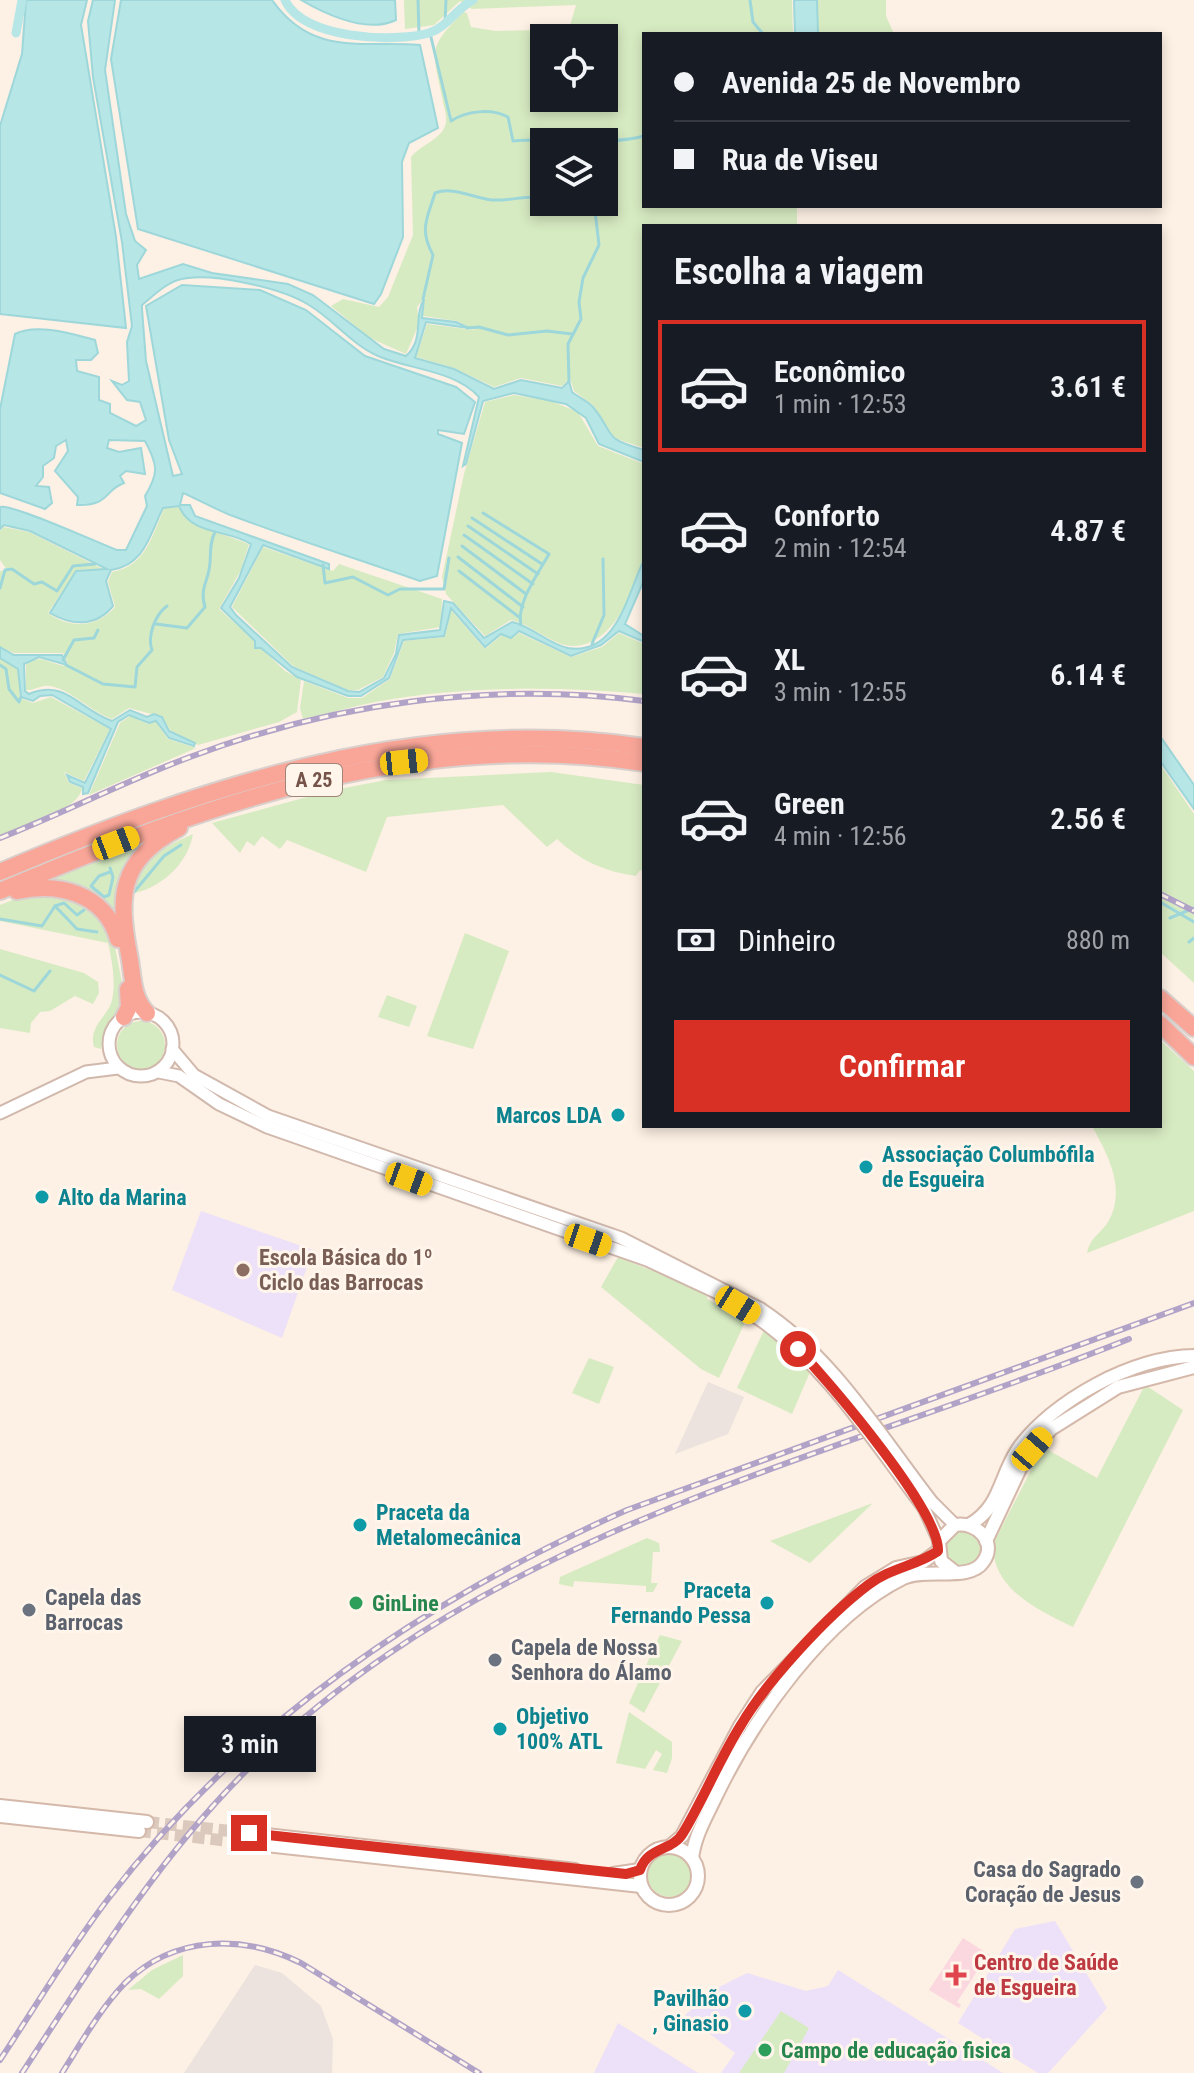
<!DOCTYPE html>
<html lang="pt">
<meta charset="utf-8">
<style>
:root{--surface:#171b24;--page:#242831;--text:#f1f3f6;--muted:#9ea1a6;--line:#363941;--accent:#d93025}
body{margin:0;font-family:"Roboto Condensed",sans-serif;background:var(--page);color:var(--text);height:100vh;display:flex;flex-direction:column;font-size:30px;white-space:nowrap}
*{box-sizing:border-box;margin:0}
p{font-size:26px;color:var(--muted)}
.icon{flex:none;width:44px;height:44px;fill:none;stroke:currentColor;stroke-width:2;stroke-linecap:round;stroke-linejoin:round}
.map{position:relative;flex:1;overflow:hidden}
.side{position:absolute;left:642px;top:224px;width:520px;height:904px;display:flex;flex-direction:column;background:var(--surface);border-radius:0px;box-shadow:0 4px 12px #0003}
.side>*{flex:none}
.top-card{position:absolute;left:642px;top:32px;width:520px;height:176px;border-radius:0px;box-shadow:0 4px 12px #0003;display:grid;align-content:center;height:176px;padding:0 32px;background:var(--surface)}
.buttons{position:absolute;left:530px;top:24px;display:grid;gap:16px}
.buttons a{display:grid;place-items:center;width:88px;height:88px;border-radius:0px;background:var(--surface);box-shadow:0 4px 12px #0003;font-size:40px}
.end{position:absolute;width:36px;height:36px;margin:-18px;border:10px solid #d93025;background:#fff;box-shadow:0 0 0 4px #fff}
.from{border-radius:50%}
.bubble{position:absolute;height:56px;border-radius:0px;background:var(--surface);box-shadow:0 4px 12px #0003;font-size:26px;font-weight:600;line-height:56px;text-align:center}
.car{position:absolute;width:24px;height:48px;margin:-24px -12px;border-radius:10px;box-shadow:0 0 6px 2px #0007;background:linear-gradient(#f5c518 24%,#345 0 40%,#f5c518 0 76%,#345 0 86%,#f5c518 0)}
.top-card b{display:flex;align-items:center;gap:28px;height:76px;font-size:30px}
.top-card b+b{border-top:2px solid var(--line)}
.top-card i{width:20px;height:20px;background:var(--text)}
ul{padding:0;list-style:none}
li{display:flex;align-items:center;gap:24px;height:132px;margin:0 16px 12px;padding:0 16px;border:4px solid transparent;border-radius:0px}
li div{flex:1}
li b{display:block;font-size:30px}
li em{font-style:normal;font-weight:600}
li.selected{border-color:var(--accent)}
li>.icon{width:72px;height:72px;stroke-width:1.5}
h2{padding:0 32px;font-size:36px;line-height:96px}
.pay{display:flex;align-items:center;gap:20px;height:88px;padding:0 32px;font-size:30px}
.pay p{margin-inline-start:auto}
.cta{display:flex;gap:16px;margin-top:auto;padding:16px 32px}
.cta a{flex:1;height:92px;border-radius:0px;background:var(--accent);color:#fff;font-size:32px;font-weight:600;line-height:92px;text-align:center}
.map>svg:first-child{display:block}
.industrial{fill:#ece3de}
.education{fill:#ede0f9}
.medical{fill:#fbd7df}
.green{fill:#d7ebc2;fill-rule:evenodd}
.water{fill:#b7e6e7;stroke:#9dd7da;stroke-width:2}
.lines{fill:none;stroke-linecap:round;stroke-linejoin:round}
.stream{stroke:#9dd7da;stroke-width:3}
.canal{stroke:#b7e6e7;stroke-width:9}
.secondary-tunnel{stroke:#dbc9bd;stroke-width:12;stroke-dasharray:12 6;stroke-linecap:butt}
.tertiary-casing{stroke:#d1b8ac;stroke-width:15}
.secondary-casing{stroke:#d4b8aa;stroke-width:16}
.motorway-casing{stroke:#d9cfcc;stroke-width:20}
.tertiary{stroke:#fff;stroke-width:11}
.secondary{stroke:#fff;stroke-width:12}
.motorway{stroke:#f9a698;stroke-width:16}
.rail-casing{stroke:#b1a2c7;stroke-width:6}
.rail{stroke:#fff5eb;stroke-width:3;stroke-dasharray:9;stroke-linecap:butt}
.tertiary-bridge-casing{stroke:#d1b8ac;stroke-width:15;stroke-linecap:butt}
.tertiary-bridge{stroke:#fff;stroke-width:11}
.route{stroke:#d93025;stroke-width:10}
.culture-dot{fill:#0f9aa8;stroke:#fff5eb;stroke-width:3}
.education-dot{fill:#8d6e63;stroke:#fff5eb;stroke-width:3}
.leisure-dot{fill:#2e9e5b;stroke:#fff5eb;stroke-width:3}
.worship-dot{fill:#6b7280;stroke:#fff5eb;stroke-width:3}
.health-dot{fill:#e0444e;stroke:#fff5eb;stroke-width:3}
.labels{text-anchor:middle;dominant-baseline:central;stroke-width:6;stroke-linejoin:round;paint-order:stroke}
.shield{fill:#fff5eb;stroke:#9f8479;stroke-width:2}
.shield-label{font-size:20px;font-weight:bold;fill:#765348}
.culture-label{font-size:22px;font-weight:bold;fill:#0d838f;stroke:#fff5eb;text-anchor:start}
.education-label{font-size:22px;font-weight:bold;fill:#785e54;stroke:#fff5eb;text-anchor:start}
.worship-label{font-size:22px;font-weight:bold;fill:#5b616d;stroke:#fff5eb;text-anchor:start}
.leisure-label{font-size:22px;font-weight:bold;fill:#27864d;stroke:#fff5eb;text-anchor:start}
.health-label{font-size:22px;font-weight:bold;fill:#be3a42;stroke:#fff5eb;text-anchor:start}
</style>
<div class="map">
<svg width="1194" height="2073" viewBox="0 0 1194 2073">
<rect width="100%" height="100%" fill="#fdf0e4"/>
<g class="industrial">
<path d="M708 1382 744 1397 728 1434 675 1454Z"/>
<path d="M255 1965 282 1973 321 2006 333 2039 332 2073H184Z"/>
</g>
<g class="education">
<path d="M201 1211 313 1250 282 1338 172 1290Z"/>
<path d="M1055 1921 1107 2008 1048 2073H1038L958 2023 1015 1929Z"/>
<path d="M838 1970 1003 2073H721L735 2053 685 2015 717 1988 747 1973 806 1991 828 1986Z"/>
<path d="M618 2023 698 2073H594Z"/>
</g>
<path class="medical" d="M963 1938 991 1956 990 1961 985 1959 957 2002 961 2005 959 2008 929 1990Z"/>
<g class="green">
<path d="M404 0H792L793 34H644V206H797V226H644V448L617 439 609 432 593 405 574 391 570 378 562 386 521 378 494 387 454 368 416 357 427 324 475 330 457 321 423 316 425 297 417 307 419 324 406 354 370 338 331 306 343 299 379 307 388 297 413 235 411 157C421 144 444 139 446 122 447 115 443 104 442 97 432 49 428 48 463 12L467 13 471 27 496 31 569 29 576 5 472 9 460 1 434 25 405 29ZM604 38V98H544V38ZM544 142H604V202H544Z"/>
<path d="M818 0H886V16L894 34H818Z"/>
<path d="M514 395 551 401 578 412 598 446 644 464C644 488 649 536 644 556 636 590 613 646 573 646 552 646 532 624 511 620L485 636 446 594 442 577 464 474 485 402Z"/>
<path d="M165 507H178L191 523 249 544 241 570 219 609 255 641V649L261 648 285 671 301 680 297 712 279 722 198 745 170 730 162 717 129 708 112 719C90 711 70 689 50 686 41 684 34 691 26 690V665C39 651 54 667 69 666L63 653H14L0 647V571L7 570 0 560V531L4 527 29 532 103 569 76 570 48 613C70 629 97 628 115 607L108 582 112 572C147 566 152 534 165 507Z"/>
<path d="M263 547 333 571 339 564 442 599 441 627 398 634 394 653 383 677 358 690H348L293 666 232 607Z"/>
<path d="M451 610 485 649 502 635 511 639 519 633 571 657 602 647 619 633 644 644V694C557 686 461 686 375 702 351 707 327 714 303 719L300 708 304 681 348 698H362L390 679 404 641 445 637Z"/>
<path d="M0 659 18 669 20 698 33 703 51 697 110 729 84 781 64 772 69 783 82 788C80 810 20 828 0 836Z"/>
<path d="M130 716 148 724 156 722 168 739 196 748 89 795 120 723Z"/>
<path d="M1160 764 1194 814V983L1160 952Z"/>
<path d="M551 772 644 785V872L640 870 636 876C605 872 579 860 557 839L547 847 503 805 387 817 366 872 287 840 280 849 262 836 254 846 247 841 240 853 212 823 329 791 386 780Z"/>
<path d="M193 834C188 863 163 886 135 893 133 863 169 844 193 834Z"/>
<path d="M150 839 118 919 46 881V880Z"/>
<path d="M50 892 89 907 113 937 124 993 122 1011 107 1026 101 1049 94 1047C88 1026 108 1017 112 1000 116 982 112 960 108 943L0 921V905L28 894Z"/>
<path d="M465 933 509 951 473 1049 427 1036Z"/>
<path d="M0 949 84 973 98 982 99 993 93 1004 75 996 50 1011 40 1012 31 1023 30 1033 0 1028Z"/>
<path d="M387 995 417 1006 409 1027 378 1017Z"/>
<circle cx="141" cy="1045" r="24"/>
<path d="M1160 1040 1194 1071V1211L1087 1253C1090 1238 1100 1234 1108 1222 1127 1190 1108 1155 1092 1126H1160Z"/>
<path d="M618 1257 708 1293 707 1299 746 1320 719 1378 701 1369 601 1287Z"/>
<path d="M764 1330 810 1372 792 1414 737 1388Z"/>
<path d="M589 1358 614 1367 599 1404 572 1393Z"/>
<path d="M1145 1385 1183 1410 1073 1627C1038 1610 992 1589 993 1544L1043 1447 1097 1478Z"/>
<path d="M873 1503 810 1563 770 1541Z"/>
<circle cx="963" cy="1549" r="18"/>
<path d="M647 1538 659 1543 660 1552H653L651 1583H658L653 1592H646V1586L574 1581 573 1587 559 1584 560 1577Z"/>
<path d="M660 1635 682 1641 644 1713 629 1703Z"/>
<path d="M629 1712 672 1742V1758L667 1773 653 1770 662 1754 656 1750 645 1769 616 1763Z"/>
<circle cx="670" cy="1874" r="23"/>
<path d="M183 1955V1976L159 1999 141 1989 128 1990 152 1970Z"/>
<path d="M781 2011 809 2028 784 2073H739Z"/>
</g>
<g class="water">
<path d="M26 0H87L81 25 116 237 126 328 0 314V126L22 54Z"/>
<path d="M93 0H115L105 70 126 214 135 241 146 250 137 265 139 279 183 264 212 273 288 284 313 295 384 349 406 356C425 339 413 317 424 299L422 318 456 322 469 328 426 322 415 358 454 369 494 389 521 380 562 388 569 381 572 392C578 397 588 401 593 407 617 436 600 437 644 450V462L599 444 586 418 566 404 514 393 483 401 466 464 463 466 479 397C454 370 411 370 378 356 351 344 334 320 309 305 282 288 208 271 178 280 165 284 153 296 142 305V309L146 361 173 476 182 474 169 440 146 306 182 285 260 290 306 310 365 356 456 387 475 402 464 434 438 430V434L462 443 437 576 420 581C358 559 294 539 233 516 223 513 187 494 183 493L180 505H190L195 516 329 564V569L263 545 230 607 236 615 292 667 348 691 359 692 384 678 396 654 399 635 440 630 444 601 453 603 484 638 512 622C532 626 548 644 568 648 618 656 628 591 644 560V580L625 624 644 636V642L619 631 601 645 571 656 519 631 511 638 501 634 485 647 451 608 444 636 403 640 389 678 361 696H348L297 677 261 648H255V641L221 608 239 578 251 544C228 529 191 536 179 506L163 508C150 534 145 565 111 570L106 581 113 606C96 627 72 626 50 613L76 571 107 569 30 531 4 525 0 529V507C11 503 98 543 117 550H126L147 506 145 496C159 473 158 465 145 441L109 440 107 448 119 452 141 448 145 474 126 471 120 476 124 483C104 490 110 506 77 505L78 497 55 471 68 451 66 440 56 446 54 458 43 466V477L36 486 49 487 52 503 45 509 0 493V409L15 334C37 323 72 334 95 340L98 353 91 360H76L77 371 99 377V400L110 404V413L136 426 146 420 140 402 127 400 112 381 122 385 129 381 127 342 132 326 122 242 93 77 88 21Z"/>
<path d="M121 0H272C313 58 363 40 420 45L438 128 409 143 402 162 403 237 381 294 374 304 138 229 111 59Z"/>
<path d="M301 0H395L396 20C367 34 327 15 301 0Z"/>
<path d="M794 0H817L818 34H795Z"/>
<path d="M0 647 14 655H62L67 665 39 657 24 664 25 691 29 694C66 679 77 708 112 721L130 710 147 717 154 714 162 717 169 731 195 743 194 746 169 738 156 721 149 723 129 715 118 722 88 793 83 794V787L70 782 67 775 85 783 111 729 52 695 40 696 33 701 21 697 18 669 0 658Z"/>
<path d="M1160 736 1194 785V809L1160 761Z"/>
</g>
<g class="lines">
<g class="stream">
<path d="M418 0 419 34"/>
<path d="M750 0 753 22 763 34"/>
<path d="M445 22 446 0"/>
<path d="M430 33 451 121C466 111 491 108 508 117L513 141C553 137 610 146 644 136"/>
<path d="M423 299 433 255C419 229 427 219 435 193 453 186 473 198 492 200 510 201 526 195 544 198"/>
<path d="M467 328 479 327 508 335 547 331 572 334"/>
<path d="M569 382 568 344 581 319 579 302 583 278 599 245 594 202"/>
<path d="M483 513 549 554C539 572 516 603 521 625"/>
<path d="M472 518 542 564"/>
<path d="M468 526 538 574"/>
<path d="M464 535 533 584"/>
<path d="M462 546 526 594"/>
<path d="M458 557 523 607"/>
<path d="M323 565 325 583 353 577 388 595 400 589H444L449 558"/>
<path d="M459 571 519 617"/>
<path d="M0 588 5 570 12 569 34 584 42 582 57 591 73 566 95 564"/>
<path d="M156 624 187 628 205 607C200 590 206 585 209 570 212 555 208 546 215 532"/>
<path d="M592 644 604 615 603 559"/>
<path d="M63 660 74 640 94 638 98 630"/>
<path d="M0 665 6 669 9 689 19 702 21 697"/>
<path d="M66 665 103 684 135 687 137 667 152 650C147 636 155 615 167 606"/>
<path d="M110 868 113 877 109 895 104 897 91 886 99 876 110 872"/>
<path d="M134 892 164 856 181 845"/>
<path d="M1160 902 1194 922"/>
<path d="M55 906 64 903 77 915 84 910"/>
<path d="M1170 918 1194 908"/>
<path d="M0 919 42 926 55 906 77 929 97 932"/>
<path d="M1189 942 1194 938"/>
<path d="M0 975 34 991 50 971"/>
</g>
<g class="canal">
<path d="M285 0C302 39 393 43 429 33 446 28 457 8 473 0"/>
<path d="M16 33 22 0"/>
</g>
<g class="secondary-tunnel">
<path d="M147 1822 249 1833"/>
<path d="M139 1831 239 1842"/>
</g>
<g class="tertiary-casing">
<g id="tertiary">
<circle cx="141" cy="1044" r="32"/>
<path d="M172 1049 194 1075 268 1116 621 1238 761 1309"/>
<path d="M159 1072 179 1076 219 1104 267 1127 647 1260 720 1294 756 1317"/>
<path d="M0 1113 86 1072 118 1068"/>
<path d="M932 1502 955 1525"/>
<path d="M924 1508 939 1541"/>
</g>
</g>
<g class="secondary-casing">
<g id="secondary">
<path d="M969 1525C1001 1507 999 1477 1018 1449 1052 1401 1134 1356 1194 1356"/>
<path d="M986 1541 1024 1460 1051 1429 1118 1387 1194 1367"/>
<path d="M0 1806 147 1822"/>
<path d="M0 1816 139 1831"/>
<path d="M249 1833 575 1870"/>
<path d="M239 1842 641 1886"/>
<circle cx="669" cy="1876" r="29"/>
<path d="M669 1847 682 1836 740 1726 762 1692 865 1587 896 1568 923 1562 938 1551"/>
<path d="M692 1858C695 1835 706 1817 716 1796 753 1719 824 1617 903 1578 926 1567 970 1582 983 1562 998 1542 976 1521 955 1525L939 1541 941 1561 955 1572"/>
<path d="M613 1874 640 1870"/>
</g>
</g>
<g class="motorway-casing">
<g id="motorway">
<path d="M0 872C204 786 420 713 644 747"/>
<path d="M0 891C203 805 419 727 644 763"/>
<path d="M17 891C58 882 105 893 118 939"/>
<path d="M1160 998 1194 1028"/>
<path d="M147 1013C133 999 133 979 130 960 118 898 117 861 179 828"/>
<path d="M124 1017 129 1007 128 989"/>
<path d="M1160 1024 1194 1057"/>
</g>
</g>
<use href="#tertiary" class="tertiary"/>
<use href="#secondary" class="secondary"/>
<use href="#motorway" class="motorway"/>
<g class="rail-casing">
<g id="rail">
<path d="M0 838C64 813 125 781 190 757 333 703 492 681 644 701"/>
<path d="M1160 894 1194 911"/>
<path d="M0 2060C36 2006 69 1950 108 1899 242 1723 427 1599 627 1510L1194 1303"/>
<path d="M22 2073C90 1969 154 1864 242 1775 484 1531 821 1462 1129 1339"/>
<path d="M62 2073C81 2043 100 2009 125 1983 174 1935 243 1934 301 1963L479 2073"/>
</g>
</g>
<use href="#rail" class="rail"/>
<g class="tertiary-bridge-casing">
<g id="tertiary-bridge">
<path d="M761 1309C833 1356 880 1435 932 1502"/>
<path d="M756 1317C826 1365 873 1441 924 1508"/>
</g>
</g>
<use href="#tertiary-bridge" class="tertiary-bridge"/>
</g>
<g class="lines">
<path class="route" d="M249 1833 626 1874 640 1870C648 1846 672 1852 683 1833 704 1798 719 1760 741 1725 767 1681 827 1616 868 1585 890 1568 916 1566 938 1551 940 1511 829 1382 798 1349"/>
</g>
<g class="culture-dot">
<circle cx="618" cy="1115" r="8"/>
<circle cx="866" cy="1167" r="8"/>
<circle cx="42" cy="1197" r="8"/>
<circle cx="360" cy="1525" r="8"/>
<circle cx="767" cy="1603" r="8"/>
<circle cx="500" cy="1729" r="8"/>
<circle cx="745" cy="2011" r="8"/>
</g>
<circle class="education-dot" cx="243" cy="1270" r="8"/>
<g class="leisure-dot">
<circle cx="356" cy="1603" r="8"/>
<circle cx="765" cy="2050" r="8"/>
</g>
<g class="worship-dot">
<circle cx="29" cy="1610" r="8"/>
<circle cx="495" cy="1660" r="8"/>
<circle cx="1137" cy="1882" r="8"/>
</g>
<path class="health-dot" d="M952 1963h8v8h8v8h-8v8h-8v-8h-8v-8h8z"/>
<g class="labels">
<rect class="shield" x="286" y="764" width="56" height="32" rx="6"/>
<g class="shield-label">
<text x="314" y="780">A 25</text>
</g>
<g class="culture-label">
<text x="602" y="1115" text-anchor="end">Marcos LDA</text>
<text x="882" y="1154">Associação Columbófila<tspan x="882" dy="25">de Esgueira</tspan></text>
<text x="58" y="1197">Alto da Marina</text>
<text x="376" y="1512">Praceta da<tspan x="376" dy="25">Metalomecânica</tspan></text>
<text x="751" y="1590" text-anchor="end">Praceta<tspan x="751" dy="25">Fernando Pessa</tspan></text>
<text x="516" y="1716">Objetivo<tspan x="516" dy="25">100% ATL</tspan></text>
<text x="729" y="1998" text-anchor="end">Pavilhão<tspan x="729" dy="25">, Ginasio</tspan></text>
</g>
<g class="education-label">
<text x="259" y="1257">Escola Básica do 1º<tspan x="259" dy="25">Ciclo das Barrocas</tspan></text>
</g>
<g class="worship-label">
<text x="45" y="1597">Capela das<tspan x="45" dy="25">Barrocas</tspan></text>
<text x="511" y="1647">Capela de Nossa<tspan x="511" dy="25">Senhora do Álamo</tspan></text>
<text x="1121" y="1869" text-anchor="end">Casa do Sagrado<tspan x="1121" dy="25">Coração de Jesus</tspan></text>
</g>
<g class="leisure-label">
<text x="372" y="1603">GinLine</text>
<text x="781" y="2050">Campo de educação fisica</text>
</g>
<g class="health-label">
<text x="974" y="1962">Centro de Saúde<tspan x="974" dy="25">de Esgueira</tspan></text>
</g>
</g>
</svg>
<div class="buttons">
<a><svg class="icon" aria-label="locate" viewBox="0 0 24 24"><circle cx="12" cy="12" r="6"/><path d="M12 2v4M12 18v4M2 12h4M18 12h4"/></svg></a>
<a><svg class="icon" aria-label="layers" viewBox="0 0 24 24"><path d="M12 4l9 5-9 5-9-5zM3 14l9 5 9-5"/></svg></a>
</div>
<i class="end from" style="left:798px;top:1349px"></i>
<i class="end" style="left:249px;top:1833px"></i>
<div class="bubble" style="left:184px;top:1716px;width:132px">3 min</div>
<i class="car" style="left:404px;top:762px;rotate:84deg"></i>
<i class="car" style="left:116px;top:843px;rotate:69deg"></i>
<i class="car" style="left:409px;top:1179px;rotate:110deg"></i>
<i class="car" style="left:588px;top:1240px;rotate:109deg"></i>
<i class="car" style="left:738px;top:1305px;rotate:122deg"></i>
<i class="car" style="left:1032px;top:1449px;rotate:41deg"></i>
<div class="top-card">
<b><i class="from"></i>Avenida 25 de Novembro</b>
<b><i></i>Rua de Viseu</b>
</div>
<section class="side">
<h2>Escolha a viagem</h2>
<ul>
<li class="selected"><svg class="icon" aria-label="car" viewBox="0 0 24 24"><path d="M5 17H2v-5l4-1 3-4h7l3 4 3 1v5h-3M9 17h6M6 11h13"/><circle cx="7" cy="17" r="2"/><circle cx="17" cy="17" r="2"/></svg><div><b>Econômico</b><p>1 min · 12:53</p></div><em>3.61 €</em></li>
<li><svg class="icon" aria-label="car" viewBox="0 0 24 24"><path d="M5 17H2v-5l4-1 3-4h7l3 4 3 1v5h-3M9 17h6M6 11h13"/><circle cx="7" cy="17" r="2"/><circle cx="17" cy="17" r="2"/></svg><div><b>Conforto</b><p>2 min · 12:54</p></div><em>4.87 €</em></li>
<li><svg class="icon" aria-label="car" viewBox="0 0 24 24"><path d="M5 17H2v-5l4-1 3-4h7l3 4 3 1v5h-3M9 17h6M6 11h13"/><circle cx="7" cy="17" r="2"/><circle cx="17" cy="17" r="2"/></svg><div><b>XL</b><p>3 min · 12:55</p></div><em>6.14 €</em></li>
<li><svg class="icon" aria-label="car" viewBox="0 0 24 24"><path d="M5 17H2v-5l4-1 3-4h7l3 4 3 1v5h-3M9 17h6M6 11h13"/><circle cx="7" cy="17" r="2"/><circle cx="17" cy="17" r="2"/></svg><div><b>Green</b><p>4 min · 12:56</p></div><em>2.56 €</em></li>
</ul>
<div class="pay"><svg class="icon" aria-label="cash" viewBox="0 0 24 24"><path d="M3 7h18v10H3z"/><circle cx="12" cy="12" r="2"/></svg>Dinheiro<p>880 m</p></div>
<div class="cta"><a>Confirmar</a></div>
</section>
</div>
